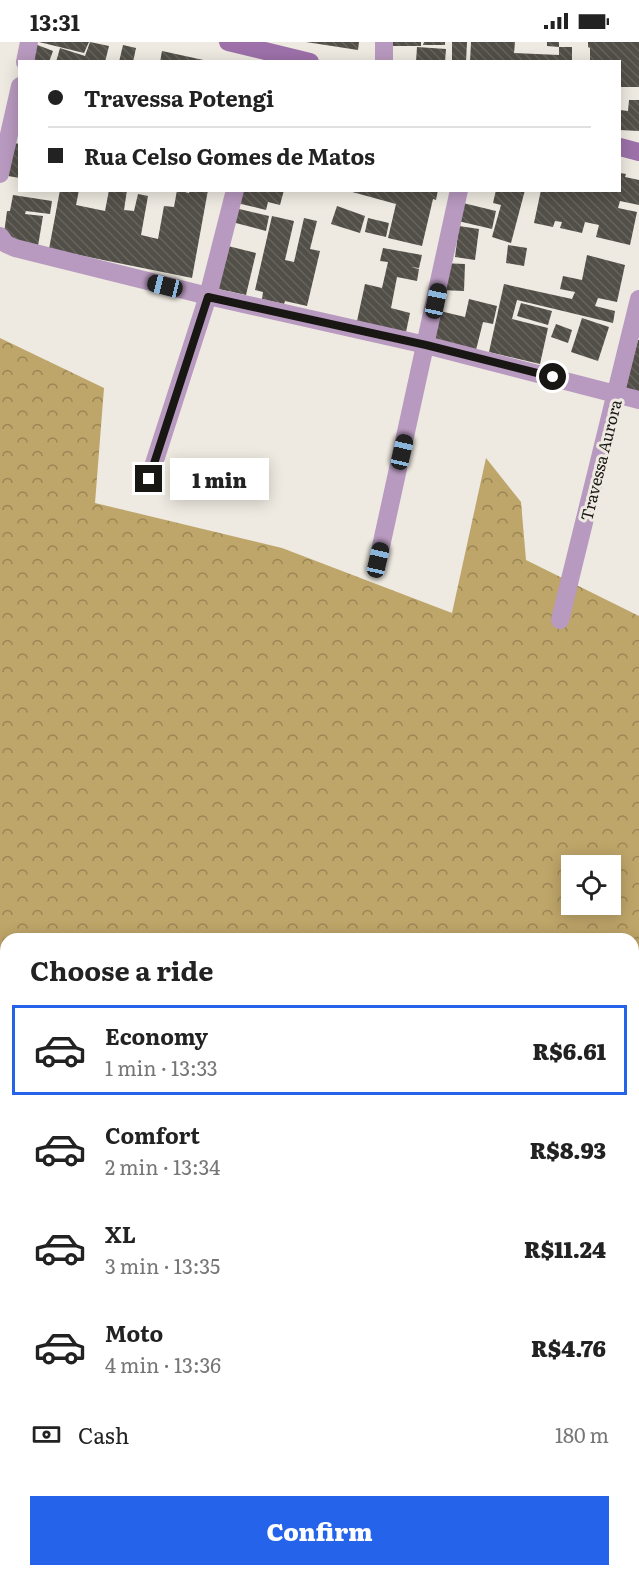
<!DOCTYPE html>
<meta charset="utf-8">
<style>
:root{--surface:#fff;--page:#f6f6f6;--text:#222;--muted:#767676;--line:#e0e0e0;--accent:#2563eb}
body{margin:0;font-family:Literata,serif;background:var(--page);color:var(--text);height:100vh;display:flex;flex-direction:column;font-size:22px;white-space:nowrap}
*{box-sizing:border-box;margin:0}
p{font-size:20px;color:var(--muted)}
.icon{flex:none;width:33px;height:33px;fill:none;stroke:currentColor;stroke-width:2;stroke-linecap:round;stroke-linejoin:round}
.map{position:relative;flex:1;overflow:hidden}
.drawer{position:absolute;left:0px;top:891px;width:639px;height:644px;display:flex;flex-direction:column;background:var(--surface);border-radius:18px 18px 0 0;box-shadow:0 3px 15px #0003}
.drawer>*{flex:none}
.hud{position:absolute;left:18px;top:18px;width:603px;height:132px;border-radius:0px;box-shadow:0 3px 15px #0003;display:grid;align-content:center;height:132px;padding:0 30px;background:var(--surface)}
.tools{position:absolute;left:561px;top:813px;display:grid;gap:12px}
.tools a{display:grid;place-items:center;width:60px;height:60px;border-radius:0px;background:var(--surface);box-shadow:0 3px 15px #0003;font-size:30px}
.end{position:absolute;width:27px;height:27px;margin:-14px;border:8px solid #191714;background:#fff;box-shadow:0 0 0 3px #fff}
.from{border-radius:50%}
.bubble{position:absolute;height:42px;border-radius:0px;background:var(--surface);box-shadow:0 3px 15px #0003;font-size:20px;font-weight:800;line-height:42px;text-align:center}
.car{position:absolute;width:18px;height:36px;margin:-18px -9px;border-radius:8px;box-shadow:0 0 4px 2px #0007;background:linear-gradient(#222 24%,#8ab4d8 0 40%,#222 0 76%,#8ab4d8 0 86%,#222 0)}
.hud b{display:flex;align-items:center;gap:21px;height:57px;font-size:22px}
.hud b+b{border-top:2px solid var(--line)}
.hud i{width:15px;height:15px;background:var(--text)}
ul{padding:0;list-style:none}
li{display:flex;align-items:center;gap:18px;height:90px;margin:0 12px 9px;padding:0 18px;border:3px solid transparent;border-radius:0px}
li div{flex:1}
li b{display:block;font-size:22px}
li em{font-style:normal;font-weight:800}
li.selected{border-color:var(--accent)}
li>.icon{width:54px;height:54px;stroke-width:1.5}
h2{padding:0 30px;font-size:27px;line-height:72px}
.pay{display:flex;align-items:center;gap:15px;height:66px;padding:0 30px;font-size:22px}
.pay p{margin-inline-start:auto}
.cta{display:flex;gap:12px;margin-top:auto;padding:12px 30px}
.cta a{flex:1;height:69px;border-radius:0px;background:var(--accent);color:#fff;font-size:24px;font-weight:800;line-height:69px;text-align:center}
.status{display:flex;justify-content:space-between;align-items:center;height:42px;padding:0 30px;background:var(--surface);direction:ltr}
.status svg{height:16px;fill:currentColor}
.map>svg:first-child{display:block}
.forest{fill:url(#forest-crowns);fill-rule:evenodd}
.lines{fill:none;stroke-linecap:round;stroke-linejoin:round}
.stream{stroke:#8f7c52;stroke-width:6}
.building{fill:url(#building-back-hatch)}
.street{stroke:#b899bf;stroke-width:18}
.secondary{stroke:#9d70a9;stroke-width:18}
.route{stroke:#191714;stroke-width:8}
.labels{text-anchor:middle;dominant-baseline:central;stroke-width:6;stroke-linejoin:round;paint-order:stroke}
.street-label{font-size:16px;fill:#191714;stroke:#eeeae1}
</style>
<div class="status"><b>13:31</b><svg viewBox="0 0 49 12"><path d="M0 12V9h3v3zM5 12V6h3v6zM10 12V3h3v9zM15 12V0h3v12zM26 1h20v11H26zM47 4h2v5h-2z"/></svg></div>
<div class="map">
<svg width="639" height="1534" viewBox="0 0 639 1534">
<defs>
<pattern id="forest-crowns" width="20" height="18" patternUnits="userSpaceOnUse" patternTransform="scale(1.5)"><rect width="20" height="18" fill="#bea569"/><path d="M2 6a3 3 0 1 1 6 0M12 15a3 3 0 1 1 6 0" fill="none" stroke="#9a8555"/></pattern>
<pattern id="building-back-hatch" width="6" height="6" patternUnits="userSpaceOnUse" patternTransform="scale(1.5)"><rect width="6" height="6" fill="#524f48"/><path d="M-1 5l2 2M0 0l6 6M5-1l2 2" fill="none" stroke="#67645e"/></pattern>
</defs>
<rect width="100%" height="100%" fill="#eeeae1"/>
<path class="forest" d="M0 296 104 346 95 461 282 506 452 571 486 416 521 460 526 518 639 574V1534H0ZM572 824H610V862H572ZM6 897H633V1528H6Z"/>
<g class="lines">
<g class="stream">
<path d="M0 1110 6 1108"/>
<path d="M569 1528 573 1534"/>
</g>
</g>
<g class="building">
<path d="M39 0H89L84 11Z"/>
<path d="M90 0 109 4 105 20H56L60 6 85 14Z"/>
<path d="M306 0H359L358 8Z"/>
<rect x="392" y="0" width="29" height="4"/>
<path d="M424 0H445V3H423Z"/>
<path d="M452 0H467L466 20H452Z"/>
<path d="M471 0H515L514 11 559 13V5L547 4V0H559V5H572V20H470Z"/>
<path d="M588 0H639V45H620V20H590V6L588 5Z"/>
<path d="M35 2 53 9 49 20H40L30 16Z"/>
<path d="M123 3 136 6 133 20H119Z"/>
<path d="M417 5 446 7 445 20H416Z"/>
<path d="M162 9 208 19V20H160Z"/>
<path d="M629 58H639V89L620 88V68L628 69Z"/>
<path d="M14 101 20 102V136L8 134Z"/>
<path d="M620 131 626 132 625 135 639 138V163L620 159 618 166 637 170 630 203 596 195 599 183 585 180 582 191 560 186 562 180 555 179 553 185 534 181 541 148H620Z"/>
<path d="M60 148H79L76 163 105 169 109 148H127L124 168 134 169 138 152 148 154 141 193 158 197 164 164 174 165 177 148 189 151 190 148H208L192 236 49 207Z"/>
<path d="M240 148H284L280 163 268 160 266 168 237 161Z"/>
<path d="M345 148H438L436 158 433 157 422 204 388 196 396 162Z"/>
<path d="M496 148H525L511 201 492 195 501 163 493 161Z"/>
<path d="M13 153 52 159 50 172 26 169 25 172 43 174 38 204 3 199 7 169H10Z"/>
<path d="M463 161 496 169 492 187 458 179Z"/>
<path d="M337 164 365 174 360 191 331 182Z"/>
<path d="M235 166 269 174 266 189 232 180Z"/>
<path d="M272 174 294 179 285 218 294 220 304 176 317 179 310 207 320 209 307 264 285 259 284 262 262 257 263 250 255 248Z"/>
<path d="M368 176 389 181 386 195 365 190Z"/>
<path d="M459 184 479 187 475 218 455 215Z"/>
<path d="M224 203 256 211 246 253 214 246Z"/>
<path d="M508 203 527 206 524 224 506 221Z"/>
<path d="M383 206 422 213 419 226 411 225 419 227 417 239 397 235 391 266 410 271 406 290 357 279 365 242 382 246 388 220 380 219Z"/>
<path d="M587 213 625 223 617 260 598 256 595 264 615 269 613 281 517 258 512 277 548 286 540 322 489 310 504 242 572 257 575 250 560 247 563 234 582 238Z"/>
<path d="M441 221 465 222 464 249 440 248Z"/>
<path d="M469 257 497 264 493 282 483 280 476 308 433 298 440 269 465 275Z"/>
<path d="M521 261 552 269 548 283 517 274Z"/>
<path d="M582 276 609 285 598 319 571 310Z"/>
<path d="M556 282 572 288 568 301 551 295Z"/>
<path d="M638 298H639V350L625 346Z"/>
</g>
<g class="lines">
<g class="street">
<path d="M25 20 29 0"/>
<path d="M384 20V0"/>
<path d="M0 132 20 44"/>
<path d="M0 194 6 202 15 206 208 254 426 303 639 358"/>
<path d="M149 437 208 254 235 148"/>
<path d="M378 518 459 148"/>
<path d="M560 578 639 257"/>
</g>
<g class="secondary">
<path d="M228 0 310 20"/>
<path d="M620 105 639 110"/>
</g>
</g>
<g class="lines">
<path class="route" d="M149 437 208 255 426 303 553 335"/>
</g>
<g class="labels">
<g class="street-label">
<text transform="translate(600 418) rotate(-76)">Travessa Aurora</text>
</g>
</g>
</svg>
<div class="tools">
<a><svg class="icon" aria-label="locate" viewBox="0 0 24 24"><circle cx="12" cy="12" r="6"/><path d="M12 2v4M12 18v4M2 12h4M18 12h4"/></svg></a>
</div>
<i class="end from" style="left:553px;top:335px"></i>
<i class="end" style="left:149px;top:437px"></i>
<div class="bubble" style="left:170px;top:416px;width:99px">1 min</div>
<i class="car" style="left:165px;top:244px;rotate:284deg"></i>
<i class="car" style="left:436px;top:259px;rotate:12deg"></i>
<i class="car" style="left:402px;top:410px;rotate:13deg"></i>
<i class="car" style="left:378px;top:518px;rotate:13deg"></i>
<div class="hud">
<b><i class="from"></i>Travessa Potengi</b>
<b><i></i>Rua Celso Gomes de Matos</b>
</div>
<section class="drawer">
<h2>Choose a ride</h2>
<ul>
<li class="selected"><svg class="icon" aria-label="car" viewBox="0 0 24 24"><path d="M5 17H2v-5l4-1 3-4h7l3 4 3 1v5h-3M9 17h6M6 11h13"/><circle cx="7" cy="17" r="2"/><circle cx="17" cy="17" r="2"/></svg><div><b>Economy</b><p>1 min · 13:33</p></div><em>R$6.61</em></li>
<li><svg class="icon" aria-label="car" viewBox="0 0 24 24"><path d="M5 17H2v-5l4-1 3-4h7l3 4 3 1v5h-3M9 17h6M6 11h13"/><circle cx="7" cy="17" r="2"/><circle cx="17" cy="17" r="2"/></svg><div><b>Comfort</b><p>2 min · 13:34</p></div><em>R$8.93</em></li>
<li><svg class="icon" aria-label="car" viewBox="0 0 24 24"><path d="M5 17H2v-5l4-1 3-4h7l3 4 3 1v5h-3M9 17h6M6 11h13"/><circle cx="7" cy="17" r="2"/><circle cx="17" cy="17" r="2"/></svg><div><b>XL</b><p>3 min · 13:35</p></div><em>R$11.24</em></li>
<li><svg class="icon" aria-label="car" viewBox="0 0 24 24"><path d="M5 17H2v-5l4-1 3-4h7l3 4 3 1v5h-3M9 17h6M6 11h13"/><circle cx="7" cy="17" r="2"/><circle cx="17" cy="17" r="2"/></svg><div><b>Moto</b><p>4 min · 13:36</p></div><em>R$4.76</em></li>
</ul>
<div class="pay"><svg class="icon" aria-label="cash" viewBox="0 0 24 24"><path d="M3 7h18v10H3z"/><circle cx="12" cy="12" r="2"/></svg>Cash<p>180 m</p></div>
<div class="cta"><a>Confirm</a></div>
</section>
</div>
